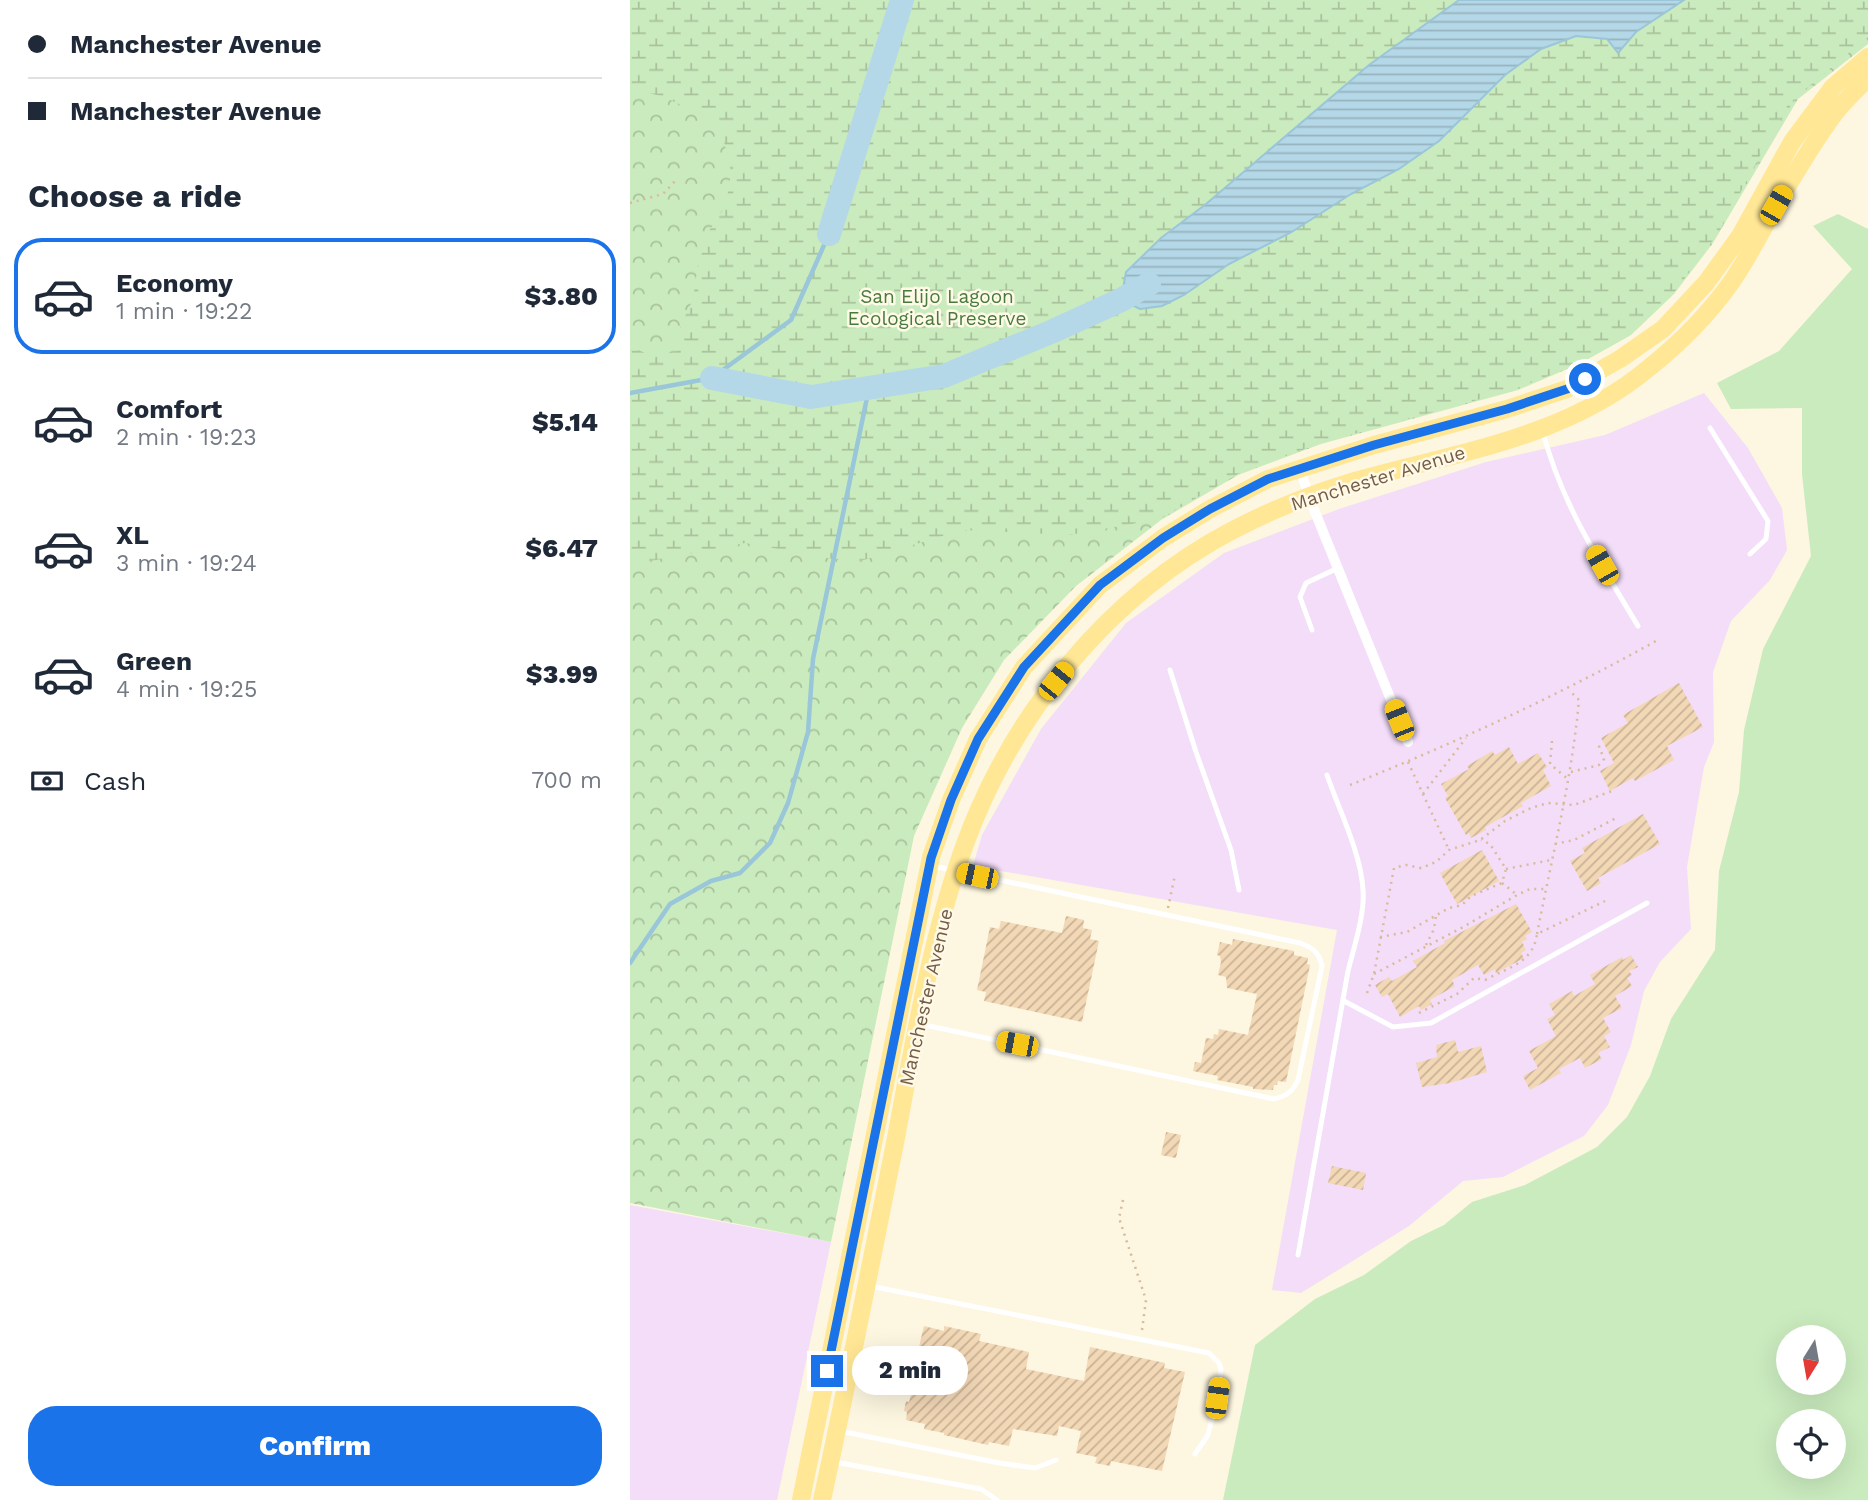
<!DOCTYPE html>
<meta charset="utf-8">
<style>
:root{--surface:#fff;--page:#f2f2f3;--text:#1f2937;--muted:#747a83;--line:#e0e1e3;--accent:#1a73e8}
body{margin:0;font-family:"Work Sans",sans-serif;background:var(--page);color:var(--text);height:100vh;display:flex;flex-direction:column;font-size:26px;white-space:nowrap}
*{box-sizing:border-box;margin:0}
p{font-size:23px;color:var(--muted)}
.icon{flex:none;width:38px;height:38px;fill:none;stroke:currentColor;stroke-width:2;stroke-linecap:round;stroke-linejoin:round}
.map{position:relative;flex:1;overflow:hidden}
.drawer{display:flex;flex-direction:column;background:var(--surface);width:630px}
.drawer>*{flex:none}
.banner{display:grid;align-content:center;height:154px;padding:0 28px;background:var(--surface)}
.needle{width:46px;rotate:191deg}
.tools{position:absolute;left:1146px;top:1325px;display:grid;gap:14px}
.tools a{display:grid;place-items:center;width:70px;height:70px;border-radius:50%;background:var(--surface);box-shadow:0 7px 28px #0002;font-size:35px}
.end{position:absolute;width:32px;height:32px;margin:-16px;border:9px solid #1a73e8;background:#fff;box-shadow:0 0 0 4px #fff}
.from{border-radius:50%}
.bubble{position:absolute;height:49px;border-radius:24px;background:var(--surface);box-shadow:0 7px 28px #0002;font-size:23px;font-weight:800;line-height:49px;text-align:center}
.car{position:absolute;width:21px;height:42px;margin:-21px -10px;border-radius:9px;box-shadow:0 0 5px 2px #0007;background:linear-gradient(#f5c518 24%,#345 0 40%,#f5c518 0 76%,#345 0 86%,#f5c518 0)}
.banner b{display:flex;align-items:center;gap:24px;height:66px;font-size:26px}
.banner b+b{border-top:2px solid var(--line)}
.banner i{width:18px;height:18px;background:var(--text)}
ul{padding:0;list-style:none}
li{display:flex;align-items:center;gap:21px;height:116px;margin:0 14px 10px;padding:0 14px;border:4px solid transparent;border-radius:28px}
li div{flex:1}
li b{display:block;font-size:26px}
li em{font-style:normal;font-weight:800}
li.active{border-color:var(--accent)}
li>.icon{width:63px;height:63px;stroke-width:1.5}
h2{padding:0 28px;font-size:32px;line-height:84px}
.pay{display:flex;align-items:center;gap:18px;height:77px;padding:0 28px;font-size:26px}
.pay p{margin-inline-start:auto}
.button{display:flex;gap:14px;margin-top:auto;padding:14px 28px}
.button a{flex:1;height:80px;border-radius:28px;background:var(--accent);color:#fff;font-size:28px;font-weight:800;line-height:80px;text-align:center}
main{display:flex;flex:1;min-height:0}
.map>svg:first-child{display:block}
.education{fill:#f3ddf9}
.grass{fill:#caebbe;fill-rule:evenodd}
.forest{fill:url(#forest-crowns)}
.wetland{fill:url(#wetland-marsh)}
.water{fill:url(#water-rules);stroke:#9ac6d9;stroke-width:2}
.lines{fill:none;stroke-linecap:round;stroke-linejoin:round}
.stream{stroke:#9ac6d9;stroke-width:4.5}
.river{stroke:#b4d8e7;stroke-width:24}
.building{fill:url(#building-hatch)}
.path{stroke:#d8bb9a;stroke-width:2.5;stroke-dasharray:2 5;stroke-linecap:butt}
.lane{stroke:#fff;stroke-width:5}
.street{stroke:#fff;stroke-width:10}
.primary{stroke:#ffe795;stroke-width:18}
.route{stroke:#1a73e8;stroke-width:9}
.labels{text-anchor:middle;dominant-baseline:central;stroke-width:5;stroke-linejoin:round;paint-order:stroke}
.park-label{font-size:19px;fill:#477b3e;stroke:#fff9e7}
.street-label{font-size:19px;fill:#745d46;stroke:#fff9e7}
</style>
<main>
<section class="drawer">
<div class="banner">
<b><i class="from"></i>Manchester Avenue</b>
<b><i></i>Manchester Avenue</b>
</div>
<h2>Choose a ride</h2>
<ul>
<li class="active"><svg class="icon" aria-label="car" viewBox="0 0 24 24"><path d="M5 17H2v-5l4-1 3-4h7l3 4 3 1v5h-3M9 17h6M6 11h13"/><circle cx="7" cy="17" r="2"/><circle cx="17" cy="17" r="2"/></svg><div><b>Economy</b><p>1 min · 19:22</p></div><em>$3.80</em></li>
<li><svg class="icon" aria-label="car" viewBox="0 0 24 24"><path d="M5 17H2v-5l4-1 3-4h7l3 4 3 1v5h-3M9 17h6M6 11h13"/><circle cx="7" cy="17" r="2"/><circle cx="17" cy="17" r="2"/></svg><div><b>Comfort</b><p>2 min · 19:23</p></div><em>$5.14</em></li>
<li><svg class="icon" aria-label="car" viewBox="0 0 24 24"><path d="M5 17H2v-5l4-1 3-4h7l3 4 3 1v5h-3M9 17h6M6 11h13"/><circle cx="7" cy="17" r="2"/><circle cx="17" cy="17" r="2"/></svg><div><b>XL</b><p>3 min · 19:24</p></div><em>$6.47</em></li>
<li><svg class="icon" aria-label="car" viewBox="0 0 24 24"><path d="M5 17H2v-5l4-1 3-4h7l3 4 3 1v5h-3M9 17h6M6 11h13"/><circle cx="7" cy="17" r="2"/><circle cx="17" cy="17" r="2"/></svg><div><b>Green</b><p>4 min · 19:25</p></div><em>$3.99</em></li>
</ul>
<div class="pay"><svg class="icon" aria-label="cash" viewBox="0 0 24 24"><path d="M3 7h18v10H3z"/><circle cx="12" cy="12" r="2"/></svg>Cash<p>700 m</p></div>
<div class="button"><a>Confirm</a></div>
</section>
<div class="map">
<svg width="1238" height="1500" viewBox="0 0 1238 1500">
<defs>
<pattern id="forest-crowns" width="20" height="18" patternUnits="userSpaceOnUse" patternTransform="scale(1.75)"><rect width="20" height="18" fill="#caebbe"/><path d="M2 6a3 3 0 1 1 6 0M12 15a3 3 0 1 1 6 0" fill="none" stroke="#a9c29c"/></pattern>
<pattern id="wetland-marsh" width="20" height="14" patternUnits="userSpaceOnUse" patternTransform="scale(1.75)"><rect width="20" height="14" fill="#caebbe"/><path d="M1 5h8M5 5V1M11 12h8M15 12V8" fill="none" stroke="#a9c29c"/></pattern>
<pattern id="water-rules" width="6" height="5" patternUnits="userSpaceOnUse" patternTransform="scale(1.75)"><rect width="6" height="5" fill="#b4d8e7"/><path d="M0 2.5h6" fill="none" stroke="#97b2bd"/></pattern>
<pattern id="building-hatch" width="6" height="6" patternUnits="userSpaceOnUse" patternTransform="scale(1.75)"><rect width="6" height="6" fill="#f3d8b6"/><path d="M-1 1l2-2M0 6l6-6M5 7l2-2" fill="none" stroke="#c9b296"/></pattern>
</defs>
<rect width="100%" height="100%" fill="#fdf6e0"/>
<g class="education">
<path d="M1074 393 1118 448 1152 508 1157 550 1140 580 1101 621 1083 672 1084 742 1074 767 1057 867 1061 929 1030 962 1014 991 1001 1045 978 1105 954 1136 873 1177 833 1181 779 1226 671 1293 642 1290 707 930 343 866 352 835 411 729 496 623 594 553 709 509 856 462 975 435Z"/>
<path d="M0 1205 201 1242 147 1500H0Z"/>
</g>
<path class="grass" d="M1208 214 1238 229V1500H593L625 1345 685 1299 734 1275 781 1241 814 1225 842 1202 895 1185 967 1147 997 1117 1020 1076 1041 1019 1085 950 1089 871 1109 792 1114 730 1133 649 1181 556 1172 474V408L1101 409 1087 383 1149 351 1222 269 1183 226ZM1204 1337V1382H1158V1337ZM1204 1421V1466H1158V1421Z"/>
<path class="forest" d="M0 0H1238V44L1168 99 1083 243 1044 294 1001 335 949 364 888 390 691 444 608 475 531 520 446 586 374 660 332 728 284 836 201 1242 0 1203Z"/>
<path class="wetland" d="M0 0H1238V37L1167 96 1138 141 1089 232 1043 294 999 336 947 365 876 392 691 443 608 474 530 519 439 535 332 530 224 563 115 543 0 565V347L22 356 46 352 51 325 63 299 71 243 96 205 101 172 94 141 77 117 34 97 0 88Z"/>
<path class="water" d="M829 0H1054L1006 32 988 53 977 39 946 36 911 49 875 75 809 141 769 169 721 194 660 233 599 264 554 295 532 306 510 309 491 300 496 272 531 238 576 204 739 65Z"/>
<g class="lines">
<g class="stream">
<path d="M0 393 82 378 161 320 199 234"/>
<path d="M0 963 40 904 81 881 110 873 140 843 158 803 178 732 183 659 239 388"/>
</g>
<g class="river">
<path d="M199 234 272 0"/>
<path d="M82 378 181 397 314 376 421 332 491 300 519 284"/>
</g>
</g>
<g class="building">
<path d="M1049 683 1073 727 1037 746 1044 760 1005 781 1003 778 980 791 970 771 984 763 971 738 998 723 993 715Z"/>
<path d="M879 747 888 764 908 753 917 767 913 770 921 786 891 803 893 806 855 827 856 830 841 838 839 833 836 835 815 798 818 796 811 784 839 769 837 766 862 751 865 755Z"/>
<path d="M1013 814 1030 844 968 878 971 883 957 891 940 861 955 853 952 848Z"/>
<path d="M852 850 869 881 827 904 810 873Z"/>
<path d="M886 904 902 932 895 936 897 939 892 942 896 950 891 953 894 958 866 973 865 969 854 975 848 965 822 980 825 986 800 1000 802 1004 791 1010 789 1006 770 1017 758 994 752 997 745 985 759 977 762 981 787 967 783 961 815 943 814 941Z"/>
<path d="M436 916 454 920 453 928 462 930 460 939 469 941 452 1022 354 1001 356 992 347 990 360 927 369 929 371 921 432 933Z"/>
<path d="M603 939 664 951V955L678 958 677 964 680 965 656 1082 648 1081 647 1085H644L643 1090 623 1089V1087L587 1080 588 1076 563 1071 565 1062 571 1063 576 1038 583 1039 584 1034 588 1035 589 1029 618 1035 627 994 597 988 596 977 588 975 591 962 590 956 587 955 590 942 602 945Z"/>
<path d="M1001 955 1008 967 999 971 1002 975 997 978 1002 986 985 996 992 1008 973 1018 981 1032 974 1036 980 1047 968 1053 972 1059 955 1068 950 1058 929 1069 931 1073 900 1090 893 1076 908 1068 899 1051 926 1036 917 1019 925 1015 919 1004 942 991 944 996 965 984 960 975 992 957 993 960Z"/>
<path d="M825 1040 828 1052 851 1046 857 1072 820 1083 792 1087 786 1063 807 1057 806 1045Z"/>
<path d="M536 1132 551 1135 546 1158 531 1155Z"/>
<path d="M702 1166 736 1173 733 1190 698 1183Z"/>
<path d="M294 1326 314 1331V1326L351 1334 349 1341 399 1352 396 1369 454 1381 460 1347 535 1363 534 1368 555 1372 532 1471 481 1461 480 1466 465 1463 467 1457 446 1453 451 1431 429 1426 427 1436 383 1429 379 1446 359 1442 358 1445 314 1435V1433L294 1429 295 1424 276 1420 277 1412 274 1411 276 1401 279 1402 286 1375 283 1374 284 1369 280 1368 282 1357 286 1358 288 1351Z"/>
</g>
<g class="lines">
<g class="path">
<path d="M0 203 33 194 47 179"/>
<path d="M922 741 920 764 939 780"/>
<path d="M778 762 819 850"/>
<path d="M941 772 969 765 974 759 967 741"/>
<path d="M720 785C825 743 927 696 1026 641"/>
<path d="M793 794 836 738"/>
<path d="M925 844 944 840 986 818"/>
<path d="M876 869 921 860"/>
<path d="M872 883 886 894"/>
<path d="M538 908 545 875"/>
<path d="M907 934C922 856 942 779 949 700L939 690"/>
<path d="M750 937 777 932 819 908 832 905 841 896 872 883 876 869 860 844 851 840"/>
<path d="M796 945 804 929 806 916"/>
<path d="M744 974 835 926 887 895 900 889H915"/>
<path d="M737 993 744 974 764 868 776 865 791 868 806 862 819 850 850 840 875 821 901 808 918 803 944 805 982 791"/>
<path d="M789 1013 827 994 844 978 855 980C879 967 903 963 907 934L975 901"/>
<path d="M493 1200 489 1218 516 1300 512 1330"/>
</g>
<g class="lane">
<path d="M1080 428 1138 521 1136 539 1120 554"/>
<path d="M913 432C931 503 971 564 1008 626"/>
<path d="M682 630 670 597 676 583 708 568"/>
<path d="M540 670 566 752 601 850 609 890"/>
<path d="M714 1001 763 1027 801 1023 1017 903"/>
<path d="M290 1024 644 1099C657 1096 662 1092 668 1080L692 966C689 952 683 948 670 943L303 866"/>
<path d="M668 1255 718 971C724 947 735 914 733 890 731 853 709 810 697 775"/>
<path d="M240 1286 579 1353 589 1363 591 1369 587 1398 578 1435 565 1454"/>
<path d="M210 1431 369 1463 405 1468 426 1460"/>
<path d="M205 1462 351 1489 367 1500"/>
</g>
<path class="street" d="M670 469 679 497 778 742"/>
<g class="primary">
<path d="M171 1500 301 857 321 800 348 739 394 667 470 585 533 538 580 509 638 479 744 445 877 409 937 389 990 359 1033 329 1076 283 1110 236 1162 142 1203 87 1238 57"/>
<path d="M192 1500C218 1381 241 1262 265 1143 284 1043 300 940 335 844 383 713 479 595 603 530 640 511 678 495 718 483 822 453 935 439 1020 367 1050 343 1077 316 1100 284 1122 253 1138 217 1158 185 1173 161 1188 135 1205 113 1215 100 1227 89 1238 78"/>
</g>
</g>
<g class="lines">
<path class="route" d="M197 1371 301 858 321 800 348 739 394 667 470 585 533 538 580 509 638 479 744 445 877 409 937 389 955 379"/>
</g>
<g class="labels">
<g class="park-label">
<text x="307" y="296">San Elijo Lagoon<tspan x="307" dy="22">Ecological Preserve</tspan></text>
</g>
<g class="street-label">
<text transform="translate(748 478) rotate(-17)">Manchester Avenue</text>
<text transform="translate(296 997) rotate(-77)">Manchester Avenue</text>
</g>
</g>
</svg>
<div class="tools">
<a><svg class="needle" viewBox="-14 -14 28 28"><path d="M0-13l5 13h-10z" fill="#e53935"/><path d="M0 13l5-13h-10z" fill="#747a83"/></svg></a>
<a><svg class="icon" aria-label="locate" viewBox="0 0 24 24"><circle cx="12" cy="12" r="6"/><path d="M12 2v4M12 18v4M2 12h4M18 12h4"/></svg></a>
</div>
<i class="end from" style="left:955px;top:379px"></i>
<i class="end" style="left:197px;top:1371px"></i>
<div class="bubble" style="left:222px;top:1346px;width:116px">2 min</div>
<i class="car" style="left:1146px;top:205px;rotate:30deg"></i>
<i class="car" style="left:972px;top:565px;rotate:330deg"></i>
<i class="car" style="left:426px;top:681px;rotate:39deg"></i>
<i class="car" style="left:769px;top:720px;rotate:338deg"></i>
<i class="car" style="left:347px;top:876px;rotate:282deg"></i>
<i class="car" style="left:387px;top:1044px;rotate:281deg"></i>
<i class="car" style="left:587px;top:1398px;rotate:8deg"></i>
</div>
</main>
